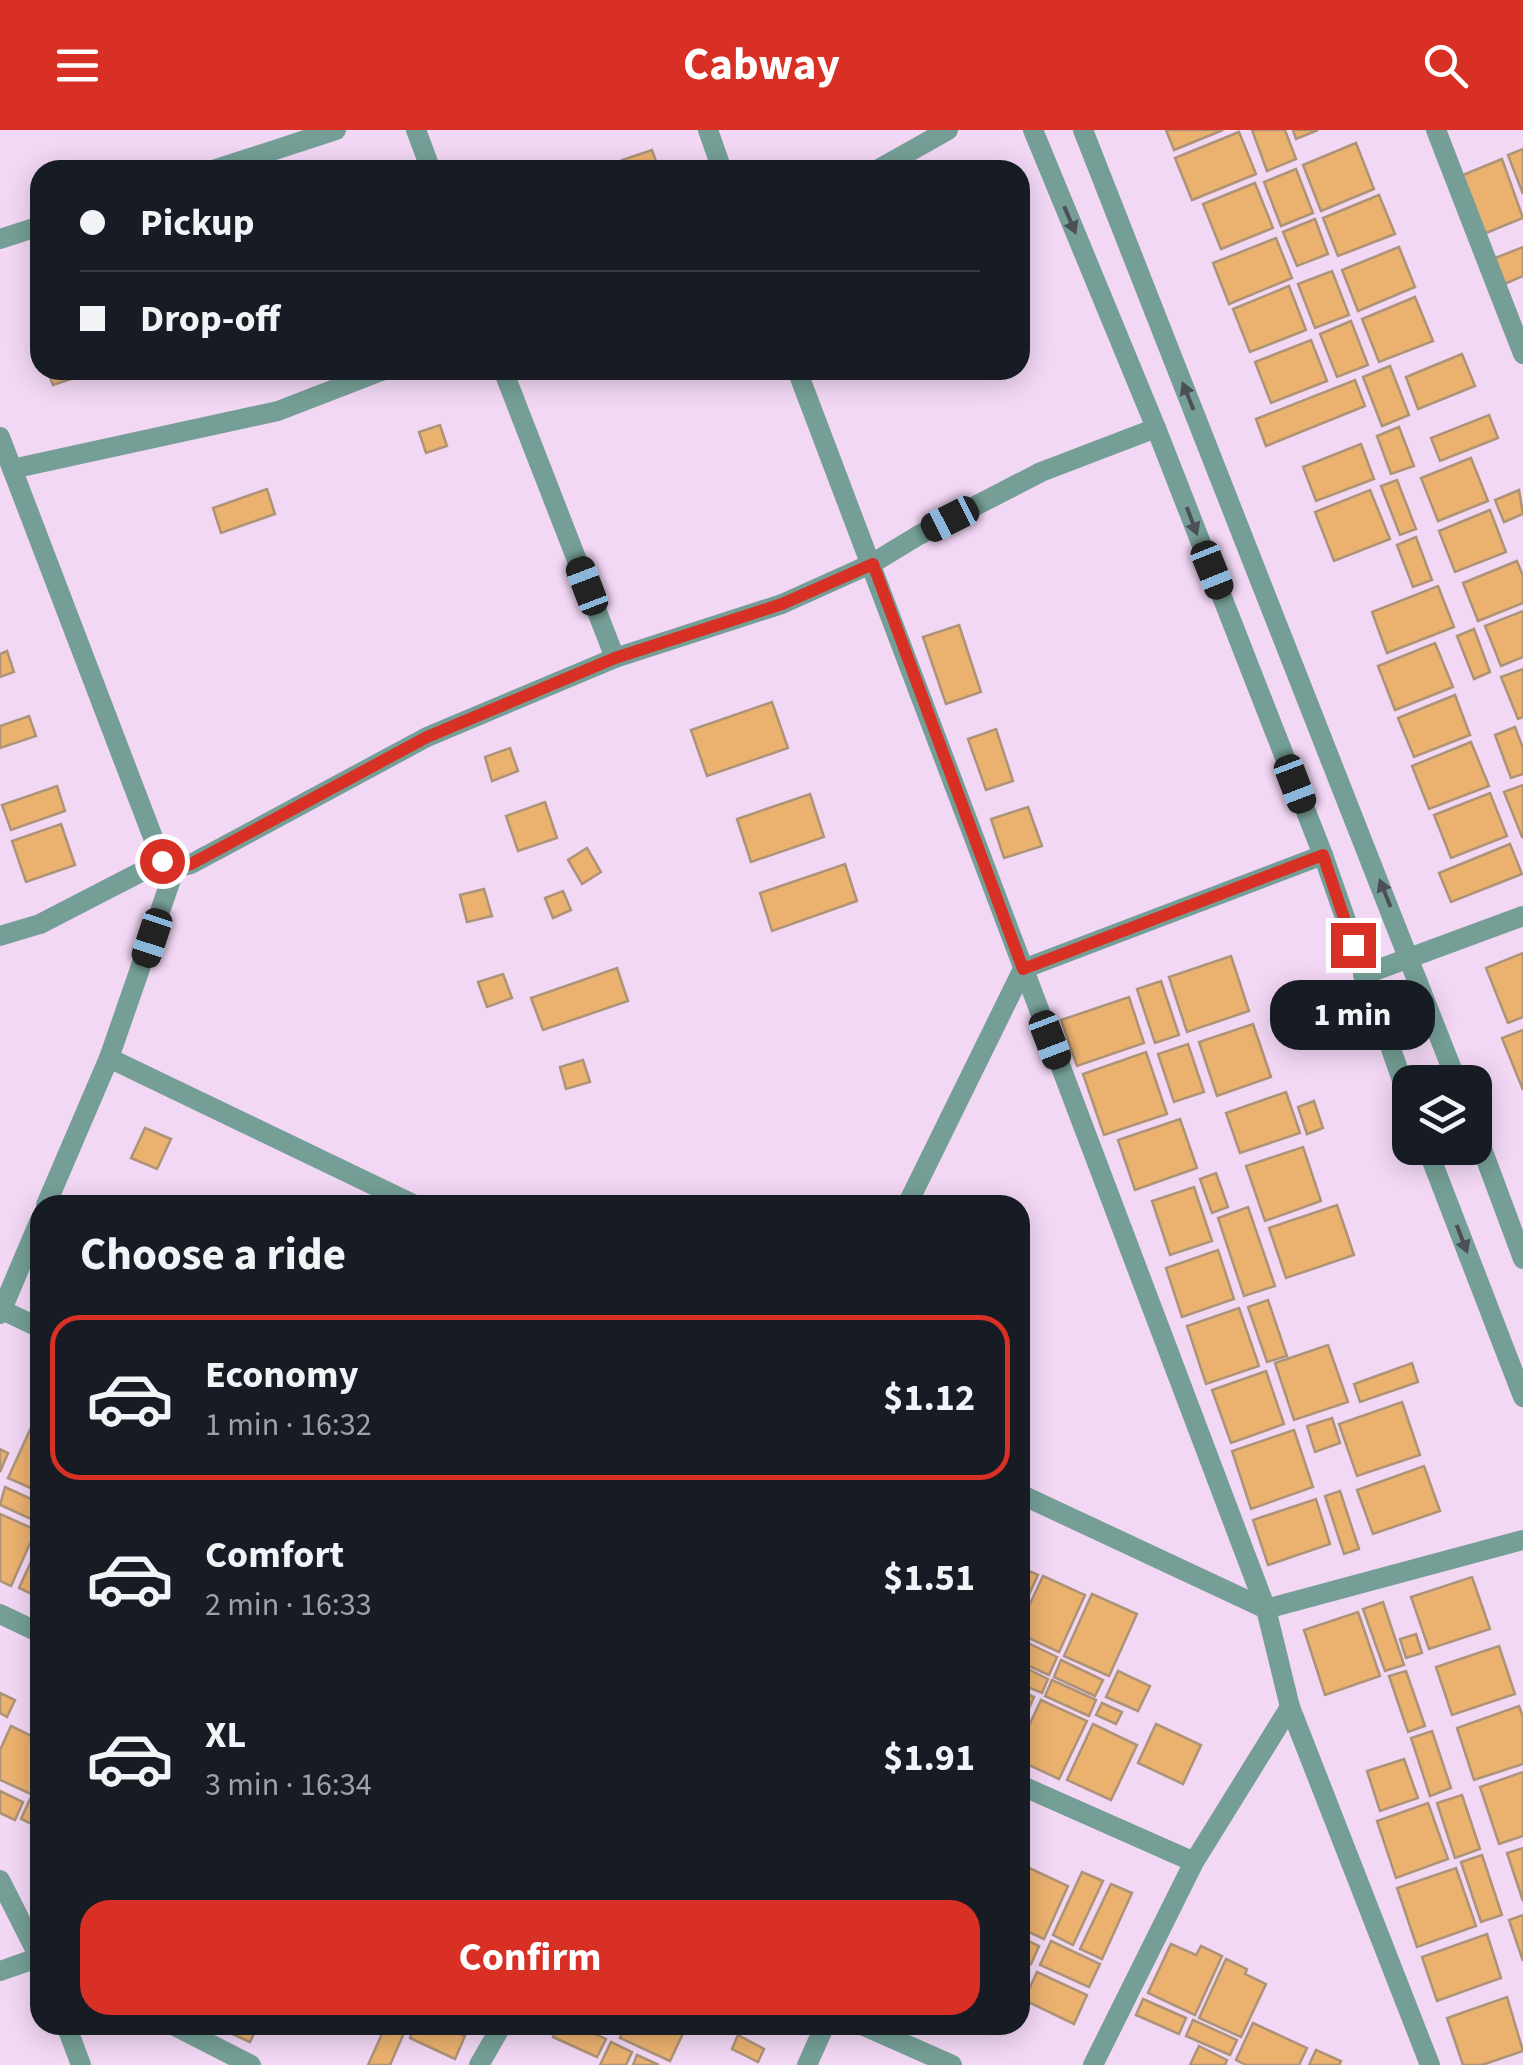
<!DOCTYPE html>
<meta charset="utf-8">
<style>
:root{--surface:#171b24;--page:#20242c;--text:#f1f3f6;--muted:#9ea1a6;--line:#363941;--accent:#d93025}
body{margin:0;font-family:"Source Sans 3",sans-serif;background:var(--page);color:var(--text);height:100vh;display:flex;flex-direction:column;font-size:38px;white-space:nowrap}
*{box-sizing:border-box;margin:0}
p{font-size:32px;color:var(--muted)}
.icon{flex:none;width:55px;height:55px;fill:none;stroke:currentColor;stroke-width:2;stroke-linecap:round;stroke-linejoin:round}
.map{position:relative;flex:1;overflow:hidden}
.panel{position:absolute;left:30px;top:1065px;width:1000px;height:840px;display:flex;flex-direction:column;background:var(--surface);border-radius:30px;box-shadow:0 5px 25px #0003}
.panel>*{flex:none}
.guide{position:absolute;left:30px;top:30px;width:1000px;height:220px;border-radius:30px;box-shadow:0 5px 25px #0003;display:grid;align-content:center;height:220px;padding:0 50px;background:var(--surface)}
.buttons{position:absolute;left:1392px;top:935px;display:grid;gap:20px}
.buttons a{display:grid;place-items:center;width:100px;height:100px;border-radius:20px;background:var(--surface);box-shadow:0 5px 25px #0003;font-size:50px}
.end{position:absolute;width:45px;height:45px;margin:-22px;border:12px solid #d93025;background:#fff;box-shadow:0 0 0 5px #fff}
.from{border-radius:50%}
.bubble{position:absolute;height:70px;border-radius:30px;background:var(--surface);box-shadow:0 5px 25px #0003;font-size:32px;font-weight:700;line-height:70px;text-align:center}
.car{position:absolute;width:30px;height:60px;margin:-30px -15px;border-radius:12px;box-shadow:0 0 8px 2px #0007;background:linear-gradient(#222 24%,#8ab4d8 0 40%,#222 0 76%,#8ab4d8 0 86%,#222 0)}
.guide b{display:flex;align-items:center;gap:35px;height:95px;font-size:38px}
.guide b+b{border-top:2px solid var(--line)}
.guide i{width:25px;height:25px;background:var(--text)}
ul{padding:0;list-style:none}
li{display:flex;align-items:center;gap:30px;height:165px;margin:0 20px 15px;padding:0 30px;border:5px solid transparent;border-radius:30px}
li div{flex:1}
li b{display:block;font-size:38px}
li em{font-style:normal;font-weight:700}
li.current{border-color:var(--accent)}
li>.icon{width:90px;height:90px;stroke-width:1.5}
h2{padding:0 50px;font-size:45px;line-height:120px}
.action{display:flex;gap:20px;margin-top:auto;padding:20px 50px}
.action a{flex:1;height:115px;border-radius:30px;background:var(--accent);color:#fff;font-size:40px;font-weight:700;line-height:115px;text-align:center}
header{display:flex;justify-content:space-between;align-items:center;height:130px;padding:0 50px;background:var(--accent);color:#fff;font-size:45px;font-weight:700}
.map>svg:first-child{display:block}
.building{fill:#ebb16f;stroke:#ad9377;stroke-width:2.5}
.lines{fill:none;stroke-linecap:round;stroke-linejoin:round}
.minor{stroke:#759f96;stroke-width:20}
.tertiary{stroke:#759f96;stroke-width:20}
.oneway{fill:#4c5056}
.route{stroke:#d93025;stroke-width:12}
</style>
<header><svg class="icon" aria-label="menu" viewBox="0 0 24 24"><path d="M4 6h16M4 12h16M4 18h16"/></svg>Cabway<svg class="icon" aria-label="search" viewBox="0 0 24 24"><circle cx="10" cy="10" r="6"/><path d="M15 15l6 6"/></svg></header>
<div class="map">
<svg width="1523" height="1935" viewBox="0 0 1523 1935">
<rect width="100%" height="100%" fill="#f3d8f6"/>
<g class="building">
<path d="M1166 0H1223L1174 20Z"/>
<path d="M1252 0H1285L1296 29 1267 41Z"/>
<path d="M1293 0H1318L1296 9Z"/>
<path d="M1239 2 1256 44 1192 70 1175 28Z"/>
<path d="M1356 13 1374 59 1321 81 1303 35Z"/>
<path d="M1523 19V64L1508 25Z"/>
<path d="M652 20 659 40H625L622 30Z"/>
<path d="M1502 29 1523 88 1481 105 1458 47Z"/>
<path d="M1296 39 1313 83 1281 96 1264 52Z"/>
<path d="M1255 53 1273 98 1221 119 1203 74Z"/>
<path d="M1379 65 1395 104 1338 126 1323 88Z"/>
<path d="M1315 89 1328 124 1297 136 1283 102Z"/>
<path d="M1276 108 1292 148 1229 174 1213 133Z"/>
<path d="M1399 117 1415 157 1358 181 1342 140Z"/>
<path d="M1523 117V146L1500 156 1490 130Z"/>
<path d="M1332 141 1349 185 1315 198 1298 154Z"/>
<path d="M1289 156 1306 200 1250 222 1233 179Z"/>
<path d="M1415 167 1433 211 1379 232 1362 189Z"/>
<path d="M1351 191 1368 235 1337 247 1320 204Z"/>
<path d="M1311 210 1327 251 1271 273 1255 232Z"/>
<path d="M1462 224 1475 256 1418 279 1406 247Z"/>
<path d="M1390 236 1409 285 1382 296 1363 247Z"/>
<path d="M47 240H68L71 249 53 255Z"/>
<path d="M1355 250 1365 276 1266 316 1256 289Z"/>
<path d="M1489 285 1498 308 1440 331 1431 308Z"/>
<path d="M440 295 447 316 426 323 419 302Z"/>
<path d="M1399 297 1414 336 1391 344 1377 306Z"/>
<path d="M1361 314 1374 349 1316 371 1303 337Z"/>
<path d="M1471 328 1488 371 1438 391 1421 348Z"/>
<path d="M1397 350 1416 399 1400 405 1381 356Z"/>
<path d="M267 359 275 384 221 403 213 378Z"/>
<path d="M1370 360 1390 409 1334 431 1315 382Z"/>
<path d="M1519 360 1523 384 1504 392 1495 370Z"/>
<path d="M1490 380 1506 422 1455 442 1439 401Z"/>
<path d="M1416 407 1432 450 1413 457 1397 415Z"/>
<path d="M1517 431 1523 446V473L1478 491 1463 453Z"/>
<path d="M1438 456 1454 497 1387 523 1372 482Z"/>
<path d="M1523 481V527L1501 536 1485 496Z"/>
<path d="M959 495 981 562 946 574 923 507Z"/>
<path d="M1474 499 1490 542 1474 549 1457 506Z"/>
<path d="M1435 513 1453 557 1395 580 1378 536Z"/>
<path d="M7 521 14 542 0 547V524Z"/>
<path d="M1523 539V587L1518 589 1501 547Z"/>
<path d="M1455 565 1470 605 1414 627 1398 588Z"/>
<path d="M772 572 788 618 707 646 691 600Z"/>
<path d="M29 586 36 606 0 618V596Z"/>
<path d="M1515 597 1523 618V644L1511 648 1495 605Z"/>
<path d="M996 599 1013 651 986 660 968 609Z"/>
<path d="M1471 612 1489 656 1429 679 1412 636Z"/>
<path d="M510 618 518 641 492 651 485 627Z"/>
<path d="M1523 655V707H1522L1504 662Z"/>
<path d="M57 656 65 681 11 700 2 675Z"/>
<path d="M1490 663 1507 706 1451 728 1434 685Z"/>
<path d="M810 664 824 707 751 732 737 689Z"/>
<path d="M545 672 557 708 518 721 506 686Z"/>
<path d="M1028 677 1042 716 1004 728 991 689Z"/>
<path d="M61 694 75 735 26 752 12 711Z"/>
<path d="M1510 714 1522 744 1451 772 1439 743Z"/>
<path d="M587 718 601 742 582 754 568 730Z"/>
<path d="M845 734 857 771 772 801 760 763Z"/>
<path d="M484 759 492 786 467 792 460 765Z"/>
<path d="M563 761 571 780 553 788 545 768Z"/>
<path d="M1523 823V887L1508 893 1486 838Z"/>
<path d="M1231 826 1249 881 1187 902 1169 847Z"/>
<path d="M617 838 628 871 543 900 531 868Z"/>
<path d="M503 844 512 868 487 877 478 852Z"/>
<path d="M1161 851 1179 905 1155 913 1137 859Z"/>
<path d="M1129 867 1144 913 1077 936 1061 890Z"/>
<path d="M1253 894 1271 947 1217 966 1199 912Z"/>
<path d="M1523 900V960L1502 908Z"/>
<path d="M1188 914 1204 962 1174 972 1158 924Z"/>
<path d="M1146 922 1167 984 1104 1005 1083 944Z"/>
<path d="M583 930 590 952 566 959 560 937Z"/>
<path d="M1286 962 1300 1003 1240 1023 1226 983Z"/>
<path d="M1314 971 1323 998 1307 1004 1298 977Z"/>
<path d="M1180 989 1197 1038 1135 1060 1118 1010Z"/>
<path d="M145 998 171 1009 157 1039 131 1028Z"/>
<path d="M1303 1017 1321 1071 1265 1091 1246 1036Z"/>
<path d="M1216 1043 1228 1077 1212 1083 1200 1049Z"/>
<path d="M1194 1057 1212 1111 1170 1125 1152 1071Z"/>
<path d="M1337 1075 1354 1125 1286 1148 1269 1098Z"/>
<path d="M1248 1077 1275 1156 1244 1166 1218 1088Z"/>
<path d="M40 1119V1142L31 1138Z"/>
<path d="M1218 1120 1234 1169 1182 1187 1166 1138Z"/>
<path d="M1268 1170 1287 1226 1267 1232 1248 1177Z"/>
<path d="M1239 1178 1259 1236 1206 1254 1187 1196Z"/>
<path d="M1328 1215 1348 1272 1294 1290 1275 1233Z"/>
<path d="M1412 1233 1418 1252 1360 1272 1354 1254Z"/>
<path d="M1266 1241 1284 1294 1231 1313 1212 1260Z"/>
<path d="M1402 1272 1420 1325 1357 1346 1339 1294Z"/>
<path d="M40 1278V1362L8 1348Z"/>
<path d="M1332 1288 1340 1313 1315 1322 1307 1296Z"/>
<path d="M1294 1300 1313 1357 1251 1379 1232 1321Z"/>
<path d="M0 1319 8 1323 0 1342Z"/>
<path d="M1424 1336 1440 1381 1373 1404 1357 1360Z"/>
<path d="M5 1357 40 1373V1393L0 1375Z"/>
<path d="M1340 1361 1359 1419 1344 1424 1325 1366Z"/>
<path d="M1316 1369 1330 1414 1268 1435 1253 1390Z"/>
<path d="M0 1384 36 1400 11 1456 0 1451Z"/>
<path d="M40 1412V1468L19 1458Z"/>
<path d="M1020 1437 1038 1445 1020 1484Z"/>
<path d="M1043 1446 1085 1465 1059 1522 1020 1504V1495Z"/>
<path d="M1472 1447 1490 1499 1429 1519 1411 1467Z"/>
<path d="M1092 1464 1137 1484 1109 1546 1064 1526Z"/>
<path d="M1383 1472 1404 1535 1385 1541 1363 1479Z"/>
<path d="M1358 1482 1380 1546 1325 1565 1304 1500Z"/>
<path d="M1416 1504 1422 1523 1406 1528 1400 1509Z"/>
<path d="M1020 1509 1057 1527 1049 1545 1020 1532Z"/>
<path d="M1499 1516 1515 1564 1452 1585 1436 1537Z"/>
<path d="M1061 1530 1103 1550 1095 1566 1054 1547Z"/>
<path d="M1020 1535 1048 1549 1042 1563 1020 1554Z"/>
<path d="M1118 1541 1150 1556 1138 1581 1106 1567Z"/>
<path d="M1406 1541 1425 1596 1408 1602 1389 1546Z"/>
<path d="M1052 1550 1096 1570 1089 1586 1045 1566Z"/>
<path d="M1020 1561 1034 1567 1020 1598Z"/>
<path d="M0 1563 15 1570 7 1587 0 1583Z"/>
<path d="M1041 1570 1087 1591 1059 1649 1020 1631V1615Z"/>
<path d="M1102 1573 1122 1582 1116 1594 1096 1585Z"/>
<path d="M1519 1576 1523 1587V1634L1474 1650 1457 1598Z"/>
<path d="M1093 1594 1137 1615 1111 1670 1067 1650Z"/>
<path d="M1156 1594 1201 1615 1183 1654 1138 1633Z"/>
<path d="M11 1596 40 1610V1644L31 1664 0 1650V1620Z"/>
<path d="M1432 1601 1451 1658 1430 1666 1411 1608Z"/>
<path d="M1404 1629 1418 1668 1380 1681 1367 1641Z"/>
<path d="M1523 1642V1706L1499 1714 1480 1657Z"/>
<path d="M0 1661 23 1672 15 1690 0 1683Z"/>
<path d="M1462 1665 1480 1719 1455 1728 1437 1673Z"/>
<path d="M30 1669 40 1674V1698L21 1689Z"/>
<path d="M1428 1673 1448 1729 1396 1748 1377 1691Z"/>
<path d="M1523 1718V1771L1507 1723Z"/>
<path d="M1482 1725 1502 1785 1481 1792 1461 1732Z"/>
<path d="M1027 1737 1068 1756 1044 1809 1020 1798V1752Z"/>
<path d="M1456 1738 1476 1796 1417 1817 1397 1758Z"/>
<path d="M1082 1742 1103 1751 1073 1815 1053 1805Z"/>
<path d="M1111 1754 1132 1763 1102 1829 1080 1819Z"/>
<path d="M1523 1785V1831L1509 1790Z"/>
<path d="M1487 1804 1501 1848 1437 1871 1422 1827Z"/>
<path d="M1020 1807 1039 1816 1031 1834 1020 1829Z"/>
<path d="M1051 1811 1100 1834 1089 1857 1040 1835Z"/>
<path d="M1171 1814 1196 1825 1201 1816 1222 1826 1195 1885 1148 1863Z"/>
<path d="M1226 1829 1247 1839 1245 1844 1266 1854 1241 1907 1199 1888Z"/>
<path d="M1020 1837 1029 1841 1020 1861Z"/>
<path d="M1037 1842 1087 1865 1074 1894 1024 1870Z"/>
<path d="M1507 1867 1523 1921 1482 1935H1463L1447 1888Z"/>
<path d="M1143 1869 1186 1888 1179 1904 1136 1885Z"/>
<path d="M1193 1890 1237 1910 1230 1925 1186 1906Z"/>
<path d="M1253 1893 1307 1918 1299 1935H1246L1236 1930Z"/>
<path d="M231 1895H258L250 1912 228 1902Z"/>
<path d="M386 1895 404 1903 390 1935H368Z"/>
<path d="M415 1895H440L465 1906 455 1929 410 1908Z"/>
<path d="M558 1895H576L606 1909 597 1927 553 1907Z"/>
<path d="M626 1895H687L670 1931 620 1908Z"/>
<path d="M738 1905 764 1919 758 1932 732 1919Z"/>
<path d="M611 1912 632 1922 626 1935H600Z"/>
<path d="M1199 1916 1227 1930 1225 1935H1190Z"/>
<path d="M1316 1920 1341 1931 1339 1935H1309Z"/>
<path d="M637 1925 659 1935H633Z"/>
</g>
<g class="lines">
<g class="minor">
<path d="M416 0 431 40"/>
<path d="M708 0 722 40"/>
<path d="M1436 0 1523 224"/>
<path d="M213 40 336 0"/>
<path d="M877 40 948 0"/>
<path d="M0 109 40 96"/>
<path d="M503 240 615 528"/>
<path d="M797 240 1266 1479 1290 1577 1430 1935"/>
<path d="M0 307 162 731 175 738"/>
<path d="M12 339 278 281 384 240"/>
<path d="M0 806 40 794 162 731"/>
<path d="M1363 845 1523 786"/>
<path d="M109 928 415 1075"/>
<path d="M46 1075 109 928 175 738 191 734 427 607 615 528 782 474 873 433 919 405 1041 342 1156 298"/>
<path d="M907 1075 1023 839 1323 725"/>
<path d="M2 1180 40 1198"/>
<path d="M0 1184 40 1090"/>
<path d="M1020 1364 1266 1479 1523 1410"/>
<path d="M0 1484 40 1503"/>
<path d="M1020 1655 1194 1732"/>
<path d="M0 1750 40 1829"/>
<path d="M0 1841 40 1827"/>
<path d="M66 1895 81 1935"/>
<path d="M173 1895 251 1935"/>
<path d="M862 1895 952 1935"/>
<path d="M479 1935 502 1895"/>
<path d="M807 1935 825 1895"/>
<path d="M1093 1935 1194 1732 1290 1577"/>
</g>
<g class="tertiary">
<path d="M1033 0 1156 298 1323 725 1410 973"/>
<path d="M1083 0 1457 952"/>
<path d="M1475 1000 1523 1129"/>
<path d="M1427 1018 1523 1267"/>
</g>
</g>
<defs><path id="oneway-solid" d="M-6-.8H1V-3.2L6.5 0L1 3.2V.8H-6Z" transform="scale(2.5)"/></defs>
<g class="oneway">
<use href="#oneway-solid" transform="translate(1070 90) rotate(67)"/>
<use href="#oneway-solid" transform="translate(1188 266) rotate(-112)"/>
<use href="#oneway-solid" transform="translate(1192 391) rotate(69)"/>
<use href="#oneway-solid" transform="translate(1385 763) rotate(-112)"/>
<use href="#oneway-solid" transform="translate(1462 1109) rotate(69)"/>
</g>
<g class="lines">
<path class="route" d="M162 731 176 738 191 734 427 607 615 528 782 474 873 434 1023 839 1323 725 1353 815"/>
</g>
</svg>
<div class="buttons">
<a><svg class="icon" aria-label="layers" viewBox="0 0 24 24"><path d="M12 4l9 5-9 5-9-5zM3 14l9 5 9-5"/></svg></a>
</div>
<i class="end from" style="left:162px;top:731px"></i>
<i class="end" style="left:1353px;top:815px"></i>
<div class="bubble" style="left:1270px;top:850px;width:165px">1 min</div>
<i class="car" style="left:950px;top:389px;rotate:243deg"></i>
<i class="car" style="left:1212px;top:440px;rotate:158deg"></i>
<i class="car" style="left:587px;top:456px;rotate:339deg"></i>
<i class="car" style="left:1295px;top:654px;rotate:159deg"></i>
<i class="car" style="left:152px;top:808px;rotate:198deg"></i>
<i class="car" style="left:1050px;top:910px;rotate:159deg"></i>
<div class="guide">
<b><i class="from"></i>Pickup</b>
<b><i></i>Drop-off</b>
</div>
<section class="panel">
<h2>Choose a ride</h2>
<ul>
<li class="current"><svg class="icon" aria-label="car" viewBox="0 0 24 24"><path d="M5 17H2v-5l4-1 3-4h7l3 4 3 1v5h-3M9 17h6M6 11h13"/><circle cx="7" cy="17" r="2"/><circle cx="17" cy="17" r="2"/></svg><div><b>Economy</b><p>1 min · 16:32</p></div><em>$1.12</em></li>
<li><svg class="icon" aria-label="car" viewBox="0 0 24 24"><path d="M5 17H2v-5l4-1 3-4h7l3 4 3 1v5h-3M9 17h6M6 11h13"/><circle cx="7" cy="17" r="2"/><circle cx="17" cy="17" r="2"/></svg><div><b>Comfort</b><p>2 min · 16:33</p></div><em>$1.51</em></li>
<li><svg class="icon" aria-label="car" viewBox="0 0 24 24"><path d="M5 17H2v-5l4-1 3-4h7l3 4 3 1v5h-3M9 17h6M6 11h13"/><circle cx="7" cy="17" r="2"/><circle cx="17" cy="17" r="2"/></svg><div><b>XL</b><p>3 min · 16:34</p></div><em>$1.91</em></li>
</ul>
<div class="action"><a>Confirm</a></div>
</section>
</div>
